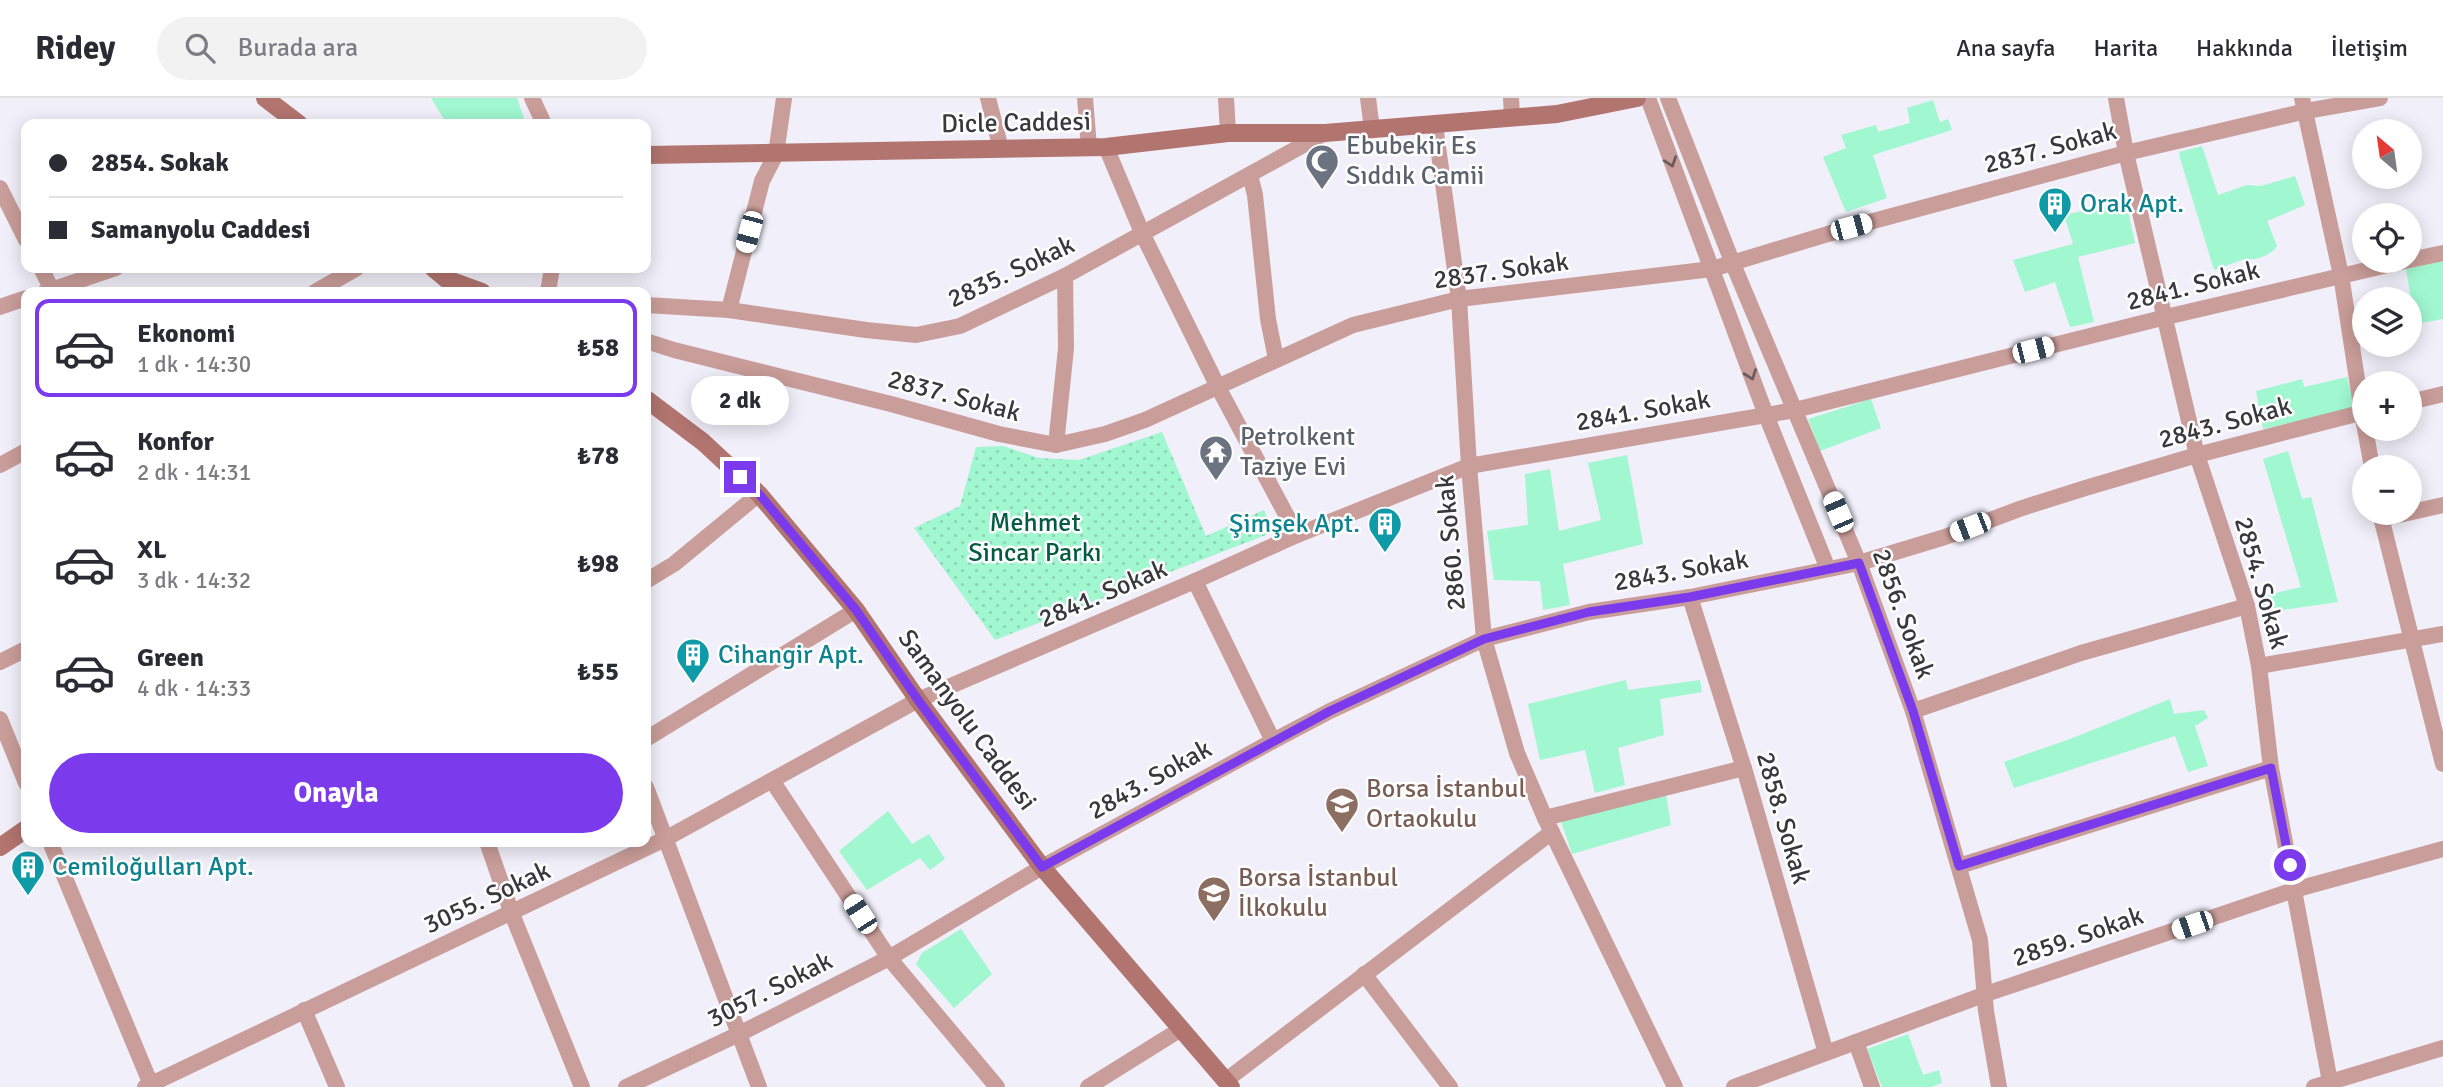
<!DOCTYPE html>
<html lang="tr">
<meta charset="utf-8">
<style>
:root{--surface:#fff;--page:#f2f2f3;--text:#2b2b33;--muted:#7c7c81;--line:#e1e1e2;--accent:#7c3aed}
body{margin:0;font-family:Signika,sans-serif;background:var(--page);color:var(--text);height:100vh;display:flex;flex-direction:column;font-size:26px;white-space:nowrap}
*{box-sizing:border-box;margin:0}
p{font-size:23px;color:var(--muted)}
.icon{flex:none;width:38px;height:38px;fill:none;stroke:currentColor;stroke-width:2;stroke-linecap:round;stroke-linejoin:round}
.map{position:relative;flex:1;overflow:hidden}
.sheet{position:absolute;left:21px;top:189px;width:630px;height:560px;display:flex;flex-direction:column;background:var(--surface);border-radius:14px;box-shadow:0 4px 18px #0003}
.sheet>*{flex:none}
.banner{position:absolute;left:21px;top:21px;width:630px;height:154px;border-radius:14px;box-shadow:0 4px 18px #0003;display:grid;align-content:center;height:154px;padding:0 28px;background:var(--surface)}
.needle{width:46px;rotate:331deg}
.buttons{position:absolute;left:2352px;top:21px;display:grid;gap:14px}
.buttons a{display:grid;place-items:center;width:70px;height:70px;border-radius:50%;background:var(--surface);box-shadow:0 4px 18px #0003;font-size:35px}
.end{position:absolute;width:32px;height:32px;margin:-16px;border:9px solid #7c3aed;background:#fff;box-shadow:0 0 0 4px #fff}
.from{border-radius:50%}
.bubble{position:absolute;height:49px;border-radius:24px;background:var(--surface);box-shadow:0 4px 18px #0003;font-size:23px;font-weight:700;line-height:49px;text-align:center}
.car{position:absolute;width:21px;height:42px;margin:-21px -10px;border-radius:9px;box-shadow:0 0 5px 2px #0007;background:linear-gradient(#fff 24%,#345 0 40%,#fff 0 76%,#345 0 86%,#fff 0)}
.banner b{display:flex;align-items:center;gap:24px;height:66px;font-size:26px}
.banner b+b{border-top:2px solid var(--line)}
.banner i{width:18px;height:18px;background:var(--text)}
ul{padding:12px 0 0;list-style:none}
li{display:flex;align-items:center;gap:21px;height:98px;margin:0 14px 10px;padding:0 14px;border:4px solid transparent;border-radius:14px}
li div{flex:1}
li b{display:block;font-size:26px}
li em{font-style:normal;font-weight:700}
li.on{border-color:var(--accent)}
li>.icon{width:63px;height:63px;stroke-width:1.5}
.action{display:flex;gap:14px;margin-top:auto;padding:14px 28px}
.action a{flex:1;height:80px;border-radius:42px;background:var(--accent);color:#fff;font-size:28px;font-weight:700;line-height:80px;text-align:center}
header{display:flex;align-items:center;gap:42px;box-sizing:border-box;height:98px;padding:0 35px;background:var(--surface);border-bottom:2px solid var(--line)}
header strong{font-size:33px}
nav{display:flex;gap:38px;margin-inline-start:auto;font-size:24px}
.search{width:490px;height:63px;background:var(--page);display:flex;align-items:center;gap:18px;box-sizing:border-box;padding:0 24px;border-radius:38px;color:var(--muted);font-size:26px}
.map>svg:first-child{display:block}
.grass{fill:url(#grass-dots)}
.garden{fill:#a0f7d0}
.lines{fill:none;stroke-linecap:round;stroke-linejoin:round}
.street{stroke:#c99d99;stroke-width:16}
.secondary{stroke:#b2746f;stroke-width:18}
.oneway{stroke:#6b5b5d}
.route{stroke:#7c3aed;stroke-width:9}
.labels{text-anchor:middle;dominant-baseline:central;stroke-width:5;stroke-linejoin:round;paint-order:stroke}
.street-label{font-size:26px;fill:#39383c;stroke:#fff}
.worship-label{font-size:26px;fill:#5b616d;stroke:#fff;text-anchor:start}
.culture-label{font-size:26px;fill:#0d838f;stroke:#fff;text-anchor:start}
.park-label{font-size:26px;fill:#035c40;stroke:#fff}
.education-label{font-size:26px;fill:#785e54;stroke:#fff;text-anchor:start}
</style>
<header>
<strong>Ridey</strong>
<div class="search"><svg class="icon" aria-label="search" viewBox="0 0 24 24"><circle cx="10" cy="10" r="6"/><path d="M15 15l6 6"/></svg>Burada ara</div>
<nav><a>Ana sayfa</a><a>Harita</a><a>Hakkında</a><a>İletişim</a></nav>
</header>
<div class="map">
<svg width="2443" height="989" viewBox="0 0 2443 989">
<defs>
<pattern id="grass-dots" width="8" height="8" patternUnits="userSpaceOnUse" patternTransform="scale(1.75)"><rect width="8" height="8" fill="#a0f7d0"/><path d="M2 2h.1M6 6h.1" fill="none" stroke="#8bd4b4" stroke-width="1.8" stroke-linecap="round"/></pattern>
</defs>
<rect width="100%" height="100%" fill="#f1eff9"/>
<path class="grass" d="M1162 334 1206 438 1264 412 1273 434 995 542 914 430 960 408 976 349 1003 348 1039 360 1079 362Z"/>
<g class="garden">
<path d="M431 0H517L526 26H447Z"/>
<path d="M1933 2 1940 24 1948 21 1952 32 1873 57 1887 100 1846 114 1823 59 1846 50 1841 37 1876 27 1878 34 1910 25 1907 10Z"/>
<path d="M2202 48 2218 97 2247 87 2261 88 2295 78 2305 107 2267 123 2277 148C2272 157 2255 163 2245 161L2214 172 2180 60 2179 54Z"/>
<path d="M2126 104 2135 145 2078 159 2094 224 2070 229 2055 184 2025 194 2013 162 2073 146 2064 117Z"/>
<path d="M2443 163V221L2415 226 2406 171Z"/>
<path d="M2347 279 2355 311 2263 331 2256 293 2302 281 2304 289Z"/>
<path d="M1871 301 1881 330 1820 353 1808 321Z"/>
<path d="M2288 353 2302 401 2311 399 2338 504 2261 515 2259 499 2301 489 2263 361Z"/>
<path d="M1627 357 1643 446 1563 466 1570 507 1543 512 1540 483 1494 482 1487 433 1528 427 1525 376 1550 371 1559 433 1601 422 1588 365Z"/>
<path d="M1626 582 1628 592 1700 582 1702 594 1660 601 1664 637 1618 650 1625 687 1595 695 1585 652 1540 662 1528 606Z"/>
<path d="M2170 601 2174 616 2204 612 2208 620 2195 628 2208 668 2188 674 2175 638 2014 690 2004 664 2070 641Z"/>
<path d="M1666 697 1671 727 1572 756 1561 723Z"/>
<path d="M888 713 912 746 929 736 945 761 930 772 920 760 867 792 839 753Z"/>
<path d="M961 831 992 876 954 910 916 866 922 855Z"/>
<path d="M1908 936 1923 977 1939 972 1942 985 1931 989H1882L1867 951Z"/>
</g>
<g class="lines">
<g class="street">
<path d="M532 0 544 26"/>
<path d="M988 0 1001 51"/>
<path d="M1085 0 1089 49"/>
<path d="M1226 0 1228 35"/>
<path d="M1368 0 1372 31"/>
<path d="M1511 0 1512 19"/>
<path d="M1648 0 1766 317 1828 471"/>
<path d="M1668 0 1733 166 1859 465 1913 613 1980 842 1986 913 1999 989"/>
<path d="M2116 0 2126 55 2197 357 2247 508 2259 568 2271 670 2331 989"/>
<path d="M2302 0 2341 177 2364 327"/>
<path d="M1435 27 1459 201 1469 368 1484 541 1517 655 1545 720 1675 989"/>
<path d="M1106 49 1143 137 1218 289 1297 437"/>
<path d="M1250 77 1255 97 1268 221 1276 261"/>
<path d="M0 90 26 142"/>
<path d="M2410 162 2443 155"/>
<path d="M41 170 53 194"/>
<path d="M45 194 116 170"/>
<path d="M315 194 357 170"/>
<path d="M548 194 552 170"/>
<path d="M646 207 729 212 866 232 916 237 960 228 1065 178 1325 35"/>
<path d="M0 209 26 200"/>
<path d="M729 212 762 83 776 56 784 0"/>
<path d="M646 243 674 252 891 306 999 336 1056 347 1105 336 1145 322 1353 227 1459 201 1712 171 1851 129 2126 55 2306 13 2380 0"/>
<path d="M2410 304 2443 296"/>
<path d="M2365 331 2372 369"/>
<path d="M1056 347 1066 250 1065 178"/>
<path d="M0 367 26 353"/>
<path d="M2380 415 2443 666"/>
<path d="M2381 421 2443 407"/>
<path d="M646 483 674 466 759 396"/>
<path d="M1195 483 1273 643"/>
<path d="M1690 499 1746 677 1826 955"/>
<path d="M0 564 26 551"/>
<path d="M2259 568 2443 536"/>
<path d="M1913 613 2081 555 2247 508"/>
<path d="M0 621 26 685"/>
<path d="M646 641 856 512"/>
<path d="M773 684 889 860 997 989"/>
<path d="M646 689 759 989"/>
<path d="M1545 720 1744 670"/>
<path d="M50 744 152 989"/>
<path d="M487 744 512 816 582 989"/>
<path d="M1959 768 2271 670"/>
<path d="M1364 876 1450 989"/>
<path d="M304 912 337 989"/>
<path d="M1856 944 1872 989"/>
<path d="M1225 983 1552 734"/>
<path d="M145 989 665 741 918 602 1195 483 1297 437 1469 368 1795 312 2166 219 2405 163"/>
<path d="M626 989 739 936 889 860 1042 769 1273 643 1330 613 1484 541 1589 514 1690 499 1859 465 1945 439 2022 410 2085 390 2197 357 2364 314"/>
<path d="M1088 989 1181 931"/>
<path d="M1734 989 1986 896 2294 792 2443 751"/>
<path d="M2314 989 2443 950"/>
</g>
<g class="secondary">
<path d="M265 0 299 26"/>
<path d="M646 57 1106 49 1228 35H1325L1557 16 1637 0"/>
<path d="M433 170 446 181 482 194"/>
<path d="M646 301 703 344 759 396 856 512 918 602 1042 769 1231 989"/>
<path d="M0 749 26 731"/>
</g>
</g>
<defs><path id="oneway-chevron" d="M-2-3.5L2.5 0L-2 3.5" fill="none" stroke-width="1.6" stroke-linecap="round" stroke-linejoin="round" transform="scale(1.75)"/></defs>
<g class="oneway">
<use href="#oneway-chevron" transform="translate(1671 64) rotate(71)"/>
<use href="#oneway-chevron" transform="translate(1751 277) rotate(70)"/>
</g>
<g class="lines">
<path class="route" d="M740 379 759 396 856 512 918 602 1042 769 1330 613 1484 541 1589 514 1690 499 1859 465 1913 613 1959 768 2271 670 2290 767"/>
</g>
<defs>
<g id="mosque-pin" transform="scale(1.75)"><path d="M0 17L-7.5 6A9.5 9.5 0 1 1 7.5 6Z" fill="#6b7280" stroke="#fff"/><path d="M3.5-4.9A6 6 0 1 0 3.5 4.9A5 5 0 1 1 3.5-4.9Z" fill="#fff"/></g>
<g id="building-pin" transform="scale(1.75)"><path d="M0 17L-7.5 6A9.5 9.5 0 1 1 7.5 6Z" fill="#0f9aa8" stroke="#fff"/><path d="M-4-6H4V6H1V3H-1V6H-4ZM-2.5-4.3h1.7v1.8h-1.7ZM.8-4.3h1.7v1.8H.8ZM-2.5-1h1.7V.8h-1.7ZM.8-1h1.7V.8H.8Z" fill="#fff"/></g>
<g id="temple-pin" transform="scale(1.75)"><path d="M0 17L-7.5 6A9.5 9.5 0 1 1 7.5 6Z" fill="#6b7280" stroke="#fff"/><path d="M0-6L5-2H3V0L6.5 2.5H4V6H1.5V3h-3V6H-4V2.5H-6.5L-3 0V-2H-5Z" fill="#fff"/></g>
<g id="school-pin" transform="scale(1.75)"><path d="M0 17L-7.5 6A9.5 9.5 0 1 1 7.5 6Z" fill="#8d6e63" stroke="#fff"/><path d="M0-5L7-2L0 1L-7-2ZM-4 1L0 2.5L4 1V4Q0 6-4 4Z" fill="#fff"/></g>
</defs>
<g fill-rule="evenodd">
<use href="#mosque-pin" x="1322" y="63"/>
<use href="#building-pin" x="2055" y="106"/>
<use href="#temple-pin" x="1216" y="354"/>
<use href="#building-pin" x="1385" y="426"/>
<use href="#building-pin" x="693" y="557"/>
<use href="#school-pin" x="1342" y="706"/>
<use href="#building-pin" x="28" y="769"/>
<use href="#school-pin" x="1214" y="795"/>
</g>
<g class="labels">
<g class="street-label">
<text transform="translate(1016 25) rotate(-1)">Dicle Caddesi</text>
<text transform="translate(2050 50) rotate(-15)">2837. Sokak</text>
<text transform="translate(1501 173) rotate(-8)">2837. Sokak</text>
<text transform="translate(1011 174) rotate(-25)">2835. Sokak</text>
<text transform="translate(2193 188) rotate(-14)">2841. Sokak</text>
<text transform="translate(954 298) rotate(15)">2837. Sokak</text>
<text transform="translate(1643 313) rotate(-10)">2841. Sokak</text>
<text transform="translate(2225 325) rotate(-15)">2843. Sokak</text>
<text transform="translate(1451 445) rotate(-95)">2860. Sokak</text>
<text transform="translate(1681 473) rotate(-10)">2843. Sokak</text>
<text transform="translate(2261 485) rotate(74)">2854. Sokak</text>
<text transform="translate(1103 496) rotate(-23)">2841. Sokak</text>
<text transform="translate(1903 516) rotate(70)">2856. Sokak</text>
<text transform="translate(967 622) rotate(54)">Samanyolu Caddesi</text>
<text transform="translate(1150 682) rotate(-29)">2843. Sokak</text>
<text transform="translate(1783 720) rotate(74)">2858. Sokak</text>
<text transform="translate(487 800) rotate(-25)">3055. Sokak</text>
<text transform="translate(2078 839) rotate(-19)">2859. Sokak</text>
<text transform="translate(770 892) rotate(-27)">3057. Sokak</text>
</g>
<g class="worship-label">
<text x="1346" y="48">Ebubekir Es<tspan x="1346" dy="30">Sıddık Camii</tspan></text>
<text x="1240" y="339">Petrolkent<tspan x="1240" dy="30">Taziye Evi</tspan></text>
</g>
<g class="culture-label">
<text x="2080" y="106">Orak Apt.</text>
<text x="1360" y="426" text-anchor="end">Şimşek Apt.</text>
<text x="718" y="557">Cihangir Apt.</text>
<text x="52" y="769">Cemiloğulları Apt.</text>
</g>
<g class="park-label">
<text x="1035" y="425">Mehmet<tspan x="1035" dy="30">Sincar Parkı</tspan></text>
</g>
<g class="education-label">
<text x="1366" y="691">Borsa İstanbul<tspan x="1366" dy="30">Ortaokulu</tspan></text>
<text x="1238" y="780">Borsa İstanbul<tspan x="1238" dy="30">İlkokulu</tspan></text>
</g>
</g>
</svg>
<div class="buttons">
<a><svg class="needle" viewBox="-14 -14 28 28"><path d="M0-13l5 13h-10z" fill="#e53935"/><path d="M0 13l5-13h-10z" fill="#7c7c81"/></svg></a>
<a><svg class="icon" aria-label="locate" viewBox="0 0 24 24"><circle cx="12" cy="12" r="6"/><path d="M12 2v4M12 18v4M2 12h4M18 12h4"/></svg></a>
<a><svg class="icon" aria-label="layers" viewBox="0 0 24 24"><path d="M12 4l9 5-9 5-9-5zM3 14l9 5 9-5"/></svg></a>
<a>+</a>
<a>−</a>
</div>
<i class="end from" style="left:2290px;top:767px"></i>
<i class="end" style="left:740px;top:379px"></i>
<div class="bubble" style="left:691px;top:278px;width:98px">2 dk</div>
<i class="car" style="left:1851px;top:129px;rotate:75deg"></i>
<i class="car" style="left:749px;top:134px;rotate:195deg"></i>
<i class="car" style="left:2033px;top:252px;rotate:76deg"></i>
<i class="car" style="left:1838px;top:414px;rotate:337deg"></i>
<i class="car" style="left:1970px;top:429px;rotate:249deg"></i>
<i class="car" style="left:860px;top:816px;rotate:327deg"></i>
<i class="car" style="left:2192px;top:827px;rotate:251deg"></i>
<div class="banner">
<b><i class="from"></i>2854. Sokak</b>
<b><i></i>Samanyolu Caddesi</b>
</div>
<section class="sheet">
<ul>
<li class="on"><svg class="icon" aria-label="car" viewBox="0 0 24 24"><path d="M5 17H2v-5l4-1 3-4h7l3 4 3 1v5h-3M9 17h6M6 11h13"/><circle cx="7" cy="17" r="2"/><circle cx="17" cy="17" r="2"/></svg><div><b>Ekonomi</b><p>1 dk · 14:30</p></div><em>₺58</em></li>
<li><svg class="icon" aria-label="car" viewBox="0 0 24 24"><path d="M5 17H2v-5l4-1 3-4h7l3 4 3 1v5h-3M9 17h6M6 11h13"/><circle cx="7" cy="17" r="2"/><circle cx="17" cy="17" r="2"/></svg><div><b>Konfor</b><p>2 dk · 14:31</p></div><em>₺78</em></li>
<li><svg class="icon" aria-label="car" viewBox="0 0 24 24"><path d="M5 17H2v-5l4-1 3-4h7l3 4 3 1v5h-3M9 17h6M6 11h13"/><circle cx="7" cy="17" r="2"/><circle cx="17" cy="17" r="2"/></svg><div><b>XL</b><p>3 dk · 14:32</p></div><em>₺98</em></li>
<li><svg class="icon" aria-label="car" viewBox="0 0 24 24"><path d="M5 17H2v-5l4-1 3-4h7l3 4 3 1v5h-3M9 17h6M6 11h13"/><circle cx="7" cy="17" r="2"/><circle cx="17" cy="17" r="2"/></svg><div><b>Green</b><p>4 dk · 14:33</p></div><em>₺55</em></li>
</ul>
<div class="action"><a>Onayla</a></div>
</section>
</div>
